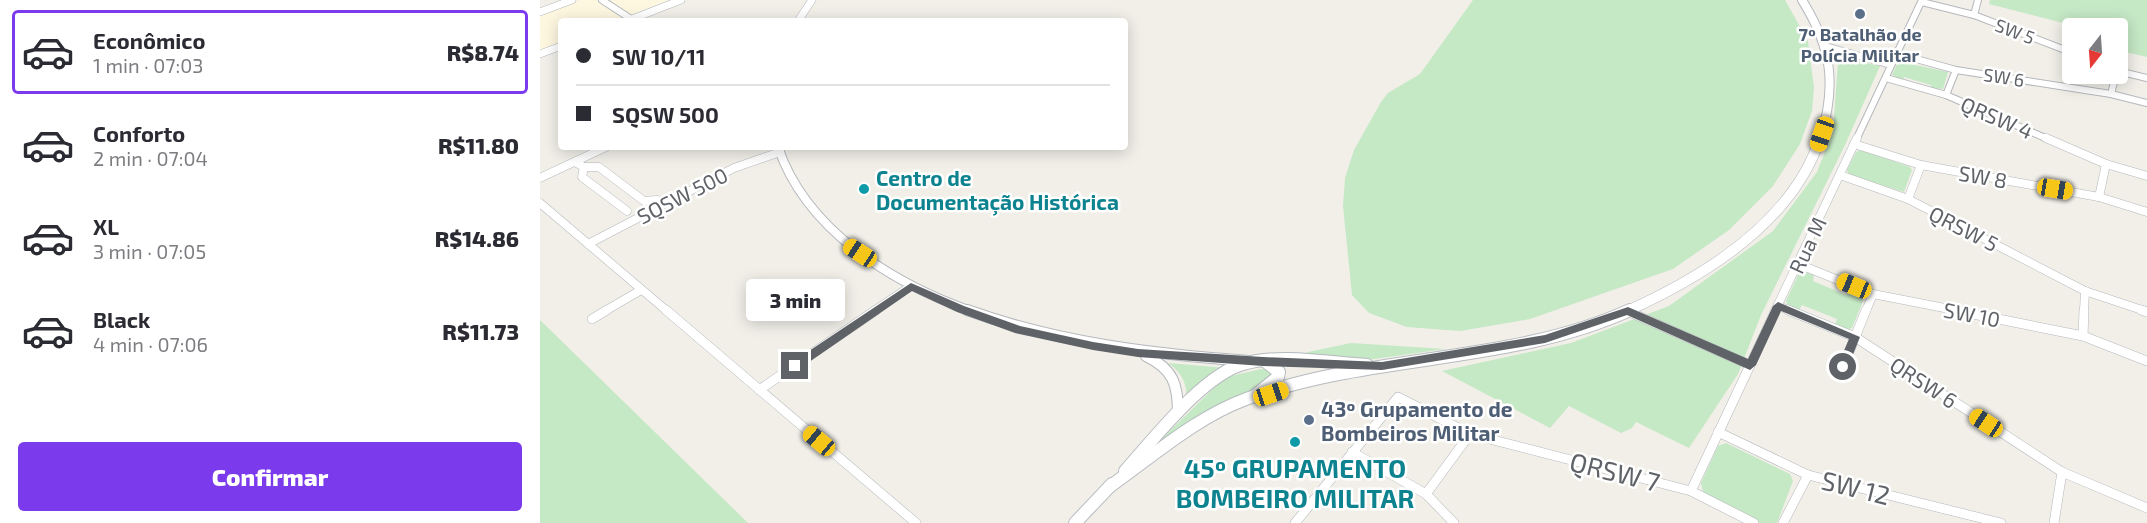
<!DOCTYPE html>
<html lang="pt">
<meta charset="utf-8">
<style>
:root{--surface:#fff;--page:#f7f7f7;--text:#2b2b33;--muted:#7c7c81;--line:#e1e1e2;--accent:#7c3aed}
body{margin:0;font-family:"Exo 2",sans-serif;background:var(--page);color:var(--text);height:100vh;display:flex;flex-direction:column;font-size:22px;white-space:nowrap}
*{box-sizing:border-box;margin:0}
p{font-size:20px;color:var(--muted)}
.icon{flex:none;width:33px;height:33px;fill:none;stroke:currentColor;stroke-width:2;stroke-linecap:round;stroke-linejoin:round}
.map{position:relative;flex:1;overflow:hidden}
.sheet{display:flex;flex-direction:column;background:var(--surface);width:540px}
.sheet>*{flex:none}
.guide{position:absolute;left:18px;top:18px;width:570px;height:132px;border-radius:6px;box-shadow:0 3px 15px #0003;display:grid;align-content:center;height:132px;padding:0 18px;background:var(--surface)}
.needle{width:39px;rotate:197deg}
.tools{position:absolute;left:1522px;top:18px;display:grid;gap:12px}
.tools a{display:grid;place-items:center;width:66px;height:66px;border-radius:6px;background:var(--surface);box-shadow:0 3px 15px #0003;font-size:30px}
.end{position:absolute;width:27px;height:27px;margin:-14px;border:8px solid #5f6368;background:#fff;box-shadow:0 0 0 3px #fff}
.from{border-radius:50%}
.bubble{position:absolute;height:42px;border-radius:6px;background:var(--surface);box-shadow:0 3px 15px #0003;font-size:20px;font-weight:800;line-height:42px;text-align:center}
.car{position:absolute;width:18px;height:36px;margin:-18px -9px;border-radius:8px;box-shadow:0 0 4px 2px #0007;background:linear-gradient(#f5c518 24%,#345 0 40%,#f5c518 0 76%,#345 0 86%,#f5c518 0)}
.guide b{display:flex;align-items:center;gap:21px;height:57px;font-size:22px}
.guide b+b{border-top:2px solid var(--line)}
.guide i{width:15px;height:15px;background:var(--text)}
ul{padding:10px 0 0;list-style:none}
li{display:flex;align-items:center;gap:18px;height:84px;margin:0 12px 9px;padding:0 6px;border:3px solid transparent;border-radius:6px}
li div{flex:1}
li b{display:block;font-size:22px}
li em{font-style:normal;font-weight:800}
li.current{border-color:var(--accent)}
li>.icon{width:54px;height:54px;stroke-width:1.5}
.action{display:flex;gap:12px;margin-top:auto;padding:12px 18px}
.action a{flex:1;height:69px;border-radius:6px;background:var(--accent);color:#fff;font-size:24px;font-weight:800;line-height:69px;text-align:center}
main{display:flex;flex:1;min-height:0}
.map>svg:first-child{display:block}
.commercial{fill:#fef7e0}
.green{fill:#c5e8c5}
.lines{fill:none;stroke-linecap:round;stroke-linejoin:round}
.minor-far2-casing{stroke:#b5b8bc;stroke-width:8}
.minor-far1-casing{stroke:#b5b8bc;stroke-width:9}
.minor-casing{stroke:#b5b8bc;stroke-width:10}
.tertiary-far2-casing{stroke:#b5b8bc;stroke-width:8}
.tertiary-far1-casing{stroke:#b5b8bc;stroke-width:10}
.tertiary-casing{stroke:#b5b8bc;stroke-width:12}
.secondary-far2-casing{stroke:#b6babf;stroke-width:10}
.secondary-far1-casing{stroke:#b6babf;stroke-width:11}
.secondary-casing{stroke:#b6babf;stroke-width:14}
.minor-far2{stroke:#fff;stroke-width:6}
.minor-far1{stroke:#fff;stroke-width:8}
.minor{stroke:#fff;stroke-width:9}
.tertiary-far2{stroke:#fff;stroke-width:7}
.tertiary-far1{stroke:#fff;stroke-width:8}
.tertiary{stroke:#fff;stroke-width:10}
.secondary-far2{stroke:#fff;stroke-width:8}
.secondary-far1{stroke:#fff;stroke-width:10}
.secondary{stroke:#fff;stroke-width:12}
.route{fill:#5f6368}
.service-dot{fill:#5c6f8a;stroke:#fff;stroke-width:2}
.culture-dot{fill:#0f9aa8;stroke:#fff;stroke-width:2}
.labels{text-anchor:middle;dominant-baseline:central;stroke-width:5;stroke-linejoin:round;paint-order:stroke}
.far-street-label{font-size:18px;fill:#5f6368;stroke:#fff}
.far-service-label{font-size:18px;font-weight:bold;fill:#4e5e75;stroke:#fff}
.street-label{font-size:21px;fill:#5f6368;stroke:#fff}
.culture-label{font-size:21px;font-weight:bold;fill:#0d838f;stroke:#fff;text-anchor:start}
.service-label{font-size:21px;font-weight:bold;fill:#4e5e75;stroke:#fff;text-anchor:start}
.near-culture-label{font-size:26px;font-weight:bold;fill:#0d838f;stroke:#fff}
.near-street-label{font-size:26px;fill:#5f6368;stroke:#fff}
</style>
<main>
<section class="sheet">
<ul>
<li class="current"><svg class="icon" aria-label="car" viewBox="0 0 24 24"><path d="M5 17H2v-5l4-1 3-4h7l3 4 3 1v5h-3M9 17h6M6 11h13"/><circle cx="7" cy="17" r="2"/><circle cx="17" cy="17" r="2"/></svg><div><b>Econômico</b><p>1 min · 07:03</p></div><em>R$8.74</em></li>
<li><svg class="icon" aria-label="car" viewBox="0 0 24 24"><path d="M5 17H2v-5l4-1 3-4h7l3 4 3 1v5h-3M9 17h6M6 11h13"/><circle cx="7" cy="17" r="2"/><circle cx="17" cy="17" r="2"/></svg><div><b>Conforto</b><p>2 min · 07:04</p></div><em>R$11.80</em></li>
<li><svg class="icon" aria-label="car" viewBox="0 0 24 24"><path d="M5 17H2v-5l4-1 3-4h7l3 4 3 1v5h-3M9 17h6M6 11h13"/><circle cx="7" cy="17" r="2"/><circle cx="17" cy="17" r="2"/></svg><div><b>XL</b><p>3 min · 07:05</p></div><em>R$14.86</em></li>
<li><svg class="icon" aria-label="car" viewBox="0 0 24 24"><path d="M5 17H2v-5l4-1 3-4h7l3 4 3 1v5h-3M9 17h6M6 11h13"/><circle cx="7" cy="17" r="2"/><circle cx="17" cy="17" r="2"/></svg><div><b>Black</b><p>4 min · 07:06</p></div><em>R$11.73</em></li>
</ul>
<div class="action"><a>Confirmar</a></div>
</section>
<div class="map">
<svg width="1607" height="523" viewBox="0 0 1607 523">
<rect width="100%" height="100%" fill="#f1efe8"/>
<path class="commercial" d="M40 0H129L75 21H21V42L0 50V14Z"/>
<g class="green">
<path d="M933 0H1245L1268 41 1274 88 1272 111 1260 144 1233 186 1189 230 1133 269 990 319 920 331 867 327 829 313 812 295 803 206 805 178 814 150 841 102 848 93 880 74Z"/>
<path d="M1450 0H1607V57L1581 51 1586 45 1578 43V28H1537L1535 26 1449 4Z"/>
<path d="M1305 58 1340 66 1305 145 1221 315 1198 374 1149 448 1096 422 1092 428 1081 433 1029 406 1010 428 902 371 1031 343 1129 306 1233 231 1277 172 1293 132 1298 62Z"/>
<path d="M1363 58 1370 60 1371 64 1408 72 1403 89 1391 88V85L1364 77 1363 80 1352 75 1359 60Z"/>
<path d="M1321 150 1370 167 1372 170 1364 192 1309 175 1307 170 1316 152Z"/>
<path d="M1264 272 1274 275 1273 281 1306 295 1311 290 1319 294 1323 301 1312 328 1305 330 1295 325 1297 319 1262 305 1259 310 1248 306 1246 301 1258 275Z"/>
<path d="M0 320 208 523H0Z"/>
<path d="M811 343 905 349 820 361 763 356 768 352Z"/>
<path d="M628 363 686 368 646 401C648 385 642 372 628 363Z"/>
<path d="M721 369 728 370 732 374 718 388 661 414 596 464 680 382 691 376Z"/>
<path d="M1186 443 1250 474 1253 481 1237 523H1219L1170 498 1163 491 1161 483 1178 446Z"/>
</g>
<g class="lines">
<g class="minor-far2-casing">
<g id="minor-far2">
<path d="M62 0 91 19"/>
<path d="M1382 2 1434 15 1533 53"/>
<path d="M1434 15 1438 0"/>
<path d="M1285 46 1351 65"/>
<path d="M1358 54 1416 70 1571 94"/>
<path d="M1578 71 1607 78"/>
<path d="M1576 74 1571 94 1607 103"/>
<path d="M1346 78 1406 95 1510 140"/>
<path d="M1406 95 1416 70"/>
<path d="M1316 140 1382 0"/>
</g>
</g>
<g class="minor-far1-casing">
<g id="minor-far1">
<path d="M1506 138 1566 164 1607 176"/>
<path d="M1314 144 1381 165 1559 197 1607 212"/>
<path d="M35 162 44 167 42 177 87 211"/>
<path d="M44 167H59L104 201 117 200"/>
<path d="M1300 175 1368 199 1545 291 1605 311"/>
<path d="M0 178 66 147"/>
<path d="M1559 197 1566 164"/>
<path d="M1368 199 1381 165"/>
<path d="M0 203 127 311"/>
<path d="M48 244 194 168 240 152"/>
<path d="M1258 264 1333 294 1420 311"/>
<path d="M1238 306 1252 311"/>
<path d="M65 311 101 290"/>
<path d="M334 311 371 286"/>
<path d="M1235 311 1317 138"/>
<path d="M1326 311 1333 294"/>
<path d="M1544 311 1545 291"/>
</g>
</g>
<g class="minor-casing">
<g id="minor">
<path d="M126 310 376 523"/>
<path d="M1248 310 1315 337 1522 472 1607 508"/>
<path d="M1413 310 1543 336 1607 361"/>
<path d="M1601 310 1607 312"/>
<path d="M1087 311 1210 365"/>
<path d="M52 319 67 310"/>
<path d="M1543 336 1544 310"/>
<path d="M1303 367 1326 310"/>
<path d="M219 390 336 310"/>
<path d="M1178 432 1268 475 1461 523"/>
<path d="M812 452 886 494 914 523"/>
<path d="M1151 491 1236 310"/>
<path d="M886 494 930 434"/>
<path d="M755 523 858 397 930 434 1151 491 1214 523"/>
<path d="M1243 523 1268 475"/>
<path d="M1514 523 1522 472"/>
</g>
</g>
<g class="tertiary-far2-casing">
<g id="tertiary-far2">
<path d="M0 12 32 0"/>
<path d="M87 21 141 0"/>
<path d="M258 21 272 0"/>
<path d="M0 54 21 46"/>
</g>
</g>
<g class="tertiary-far1-casing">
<path id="tertiary-far1" d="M238 147C266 230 352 283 431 311"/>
</g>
<g class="tertiary-casing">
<g id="tertiary">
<path d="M427 310C519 343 612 354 709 361"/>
<path d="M606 356C633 369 638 384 638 413"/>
</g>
</g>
<g class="secondary-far2-casing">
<path id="secondary-far2" d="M1262 0C1292 48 1297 85 1280 140"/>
</g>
<g class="secondary-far1-casing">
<path id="secondary-far1" d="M1087 311C1163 277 1253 222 1280 138"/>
</g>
<g class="secondary-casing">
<g id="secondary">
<path d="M717 394 738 377 739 372 726 362"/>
<path d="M585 471C613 440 663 375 703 364 742 353 788 363 827 365"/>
<path d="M569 487C613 456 655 418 706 399 830 353 969 365 1090 310"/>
<path d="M535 523 572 484"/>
</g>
</g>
<use href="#minor-far2" class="minor-far2"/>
<use href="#minor-far1" class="minor-far1"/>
<use href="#minor" class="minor"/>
<use href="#tertiary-far2" class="tertiary-far2"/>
<use href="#tertiary-far1" class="tertiary-far1"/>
<use href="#tertiary" class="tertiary"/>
<use href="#secondary-far2" class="secondary-far2"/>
<use href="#secondary-far1" class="secondary-far1"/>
<use href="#secondary" class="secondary"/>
</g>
<path class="route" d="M371 283 424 306 480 326 553 342 598 349 723 357 842 362 1005 335 1088 307 1208 359 1233 306 1238 302 1320 337 1308 367 1303 371 1297 367 1309 339 1241 311 1216 365 1210 370 1087 315 1005 343 842 370 723 366 598 357 553 350 475 333 417 312 372 291 259 369H251V363Z"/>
<g class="service-dot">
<circle cx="1320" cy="14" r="6"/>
<circle cx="769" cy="420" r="6"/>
</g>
<g class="culture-dot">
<circle cx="324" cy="189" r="6"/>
<circle cx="755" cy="442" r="6"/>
</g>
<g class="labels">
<g class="far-street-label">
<text transform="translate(1475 31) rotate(21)">SW 5</text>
<text transform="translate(1464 77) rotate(9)">SW 6</text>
</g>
<g class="far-service-label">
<text x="1320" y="34">7º Batalhão de<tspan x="1320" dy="21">Polícia Militar</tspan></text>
</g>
<g class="street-label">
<text transform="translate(1457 117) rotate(23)">QRSW 4</text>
<text transform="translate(1443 176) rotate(10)">SW 8</text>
<text transform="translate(142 195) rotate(-27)">SQSW 500</text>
<text transform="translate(1424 228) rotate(27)">QRSW 5</text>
<text transform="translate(1267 245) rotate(-65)">Rua M</text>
<text transform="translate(1432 314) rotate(11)">SW 10</text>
<text transform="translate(1384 382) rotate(33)">QRSW 6</text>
</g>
<g class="culture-label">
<text x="336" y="177">Centro de<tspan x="336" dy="24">Documentação Histórica</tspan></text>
</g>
<g class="service-label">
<text x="781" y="408">43º Grupamento de<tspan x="781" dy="24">Bombeiros Militar</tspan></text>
</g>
<g class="near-culture-label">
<text x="755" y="467">45º GRUPAMENTO<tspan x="755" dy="30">BOMBEIRO MILITAR</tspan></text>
</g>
<g class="near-street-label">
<text transform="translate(1075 471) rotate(14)">QRSW 7</text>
<text transform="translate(1316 487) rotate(14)">SW 12</text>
</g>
</g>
</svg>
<div class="tools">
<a><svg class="needle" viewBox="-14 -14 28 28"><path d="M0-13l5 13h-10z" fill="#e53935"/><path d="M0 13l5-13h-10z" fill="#7c7c81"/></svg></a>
</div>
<i class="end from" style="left:1303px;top:367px"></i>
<i class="end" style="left:255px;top:366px"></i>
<div class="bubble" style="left:206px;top:279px;width:99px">3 min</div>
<i class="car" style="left:1282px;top:134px;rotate:199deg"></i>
<i class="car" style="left:1515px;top:189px;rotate:100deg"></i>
<i class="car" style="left:320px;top:253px;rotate:303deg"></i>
<i class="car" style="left:1314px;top:286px;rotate:292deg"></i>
<i class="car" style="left:731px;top:394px;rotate:72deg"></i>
<i class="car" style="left:1446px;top:423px;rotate:303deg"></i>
<i class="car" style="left:279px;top:441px;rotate:310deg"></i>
<div class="guide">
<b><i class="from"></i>SW 10/11</b>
<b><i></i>SQSW 500</b>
</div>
</div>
</main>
